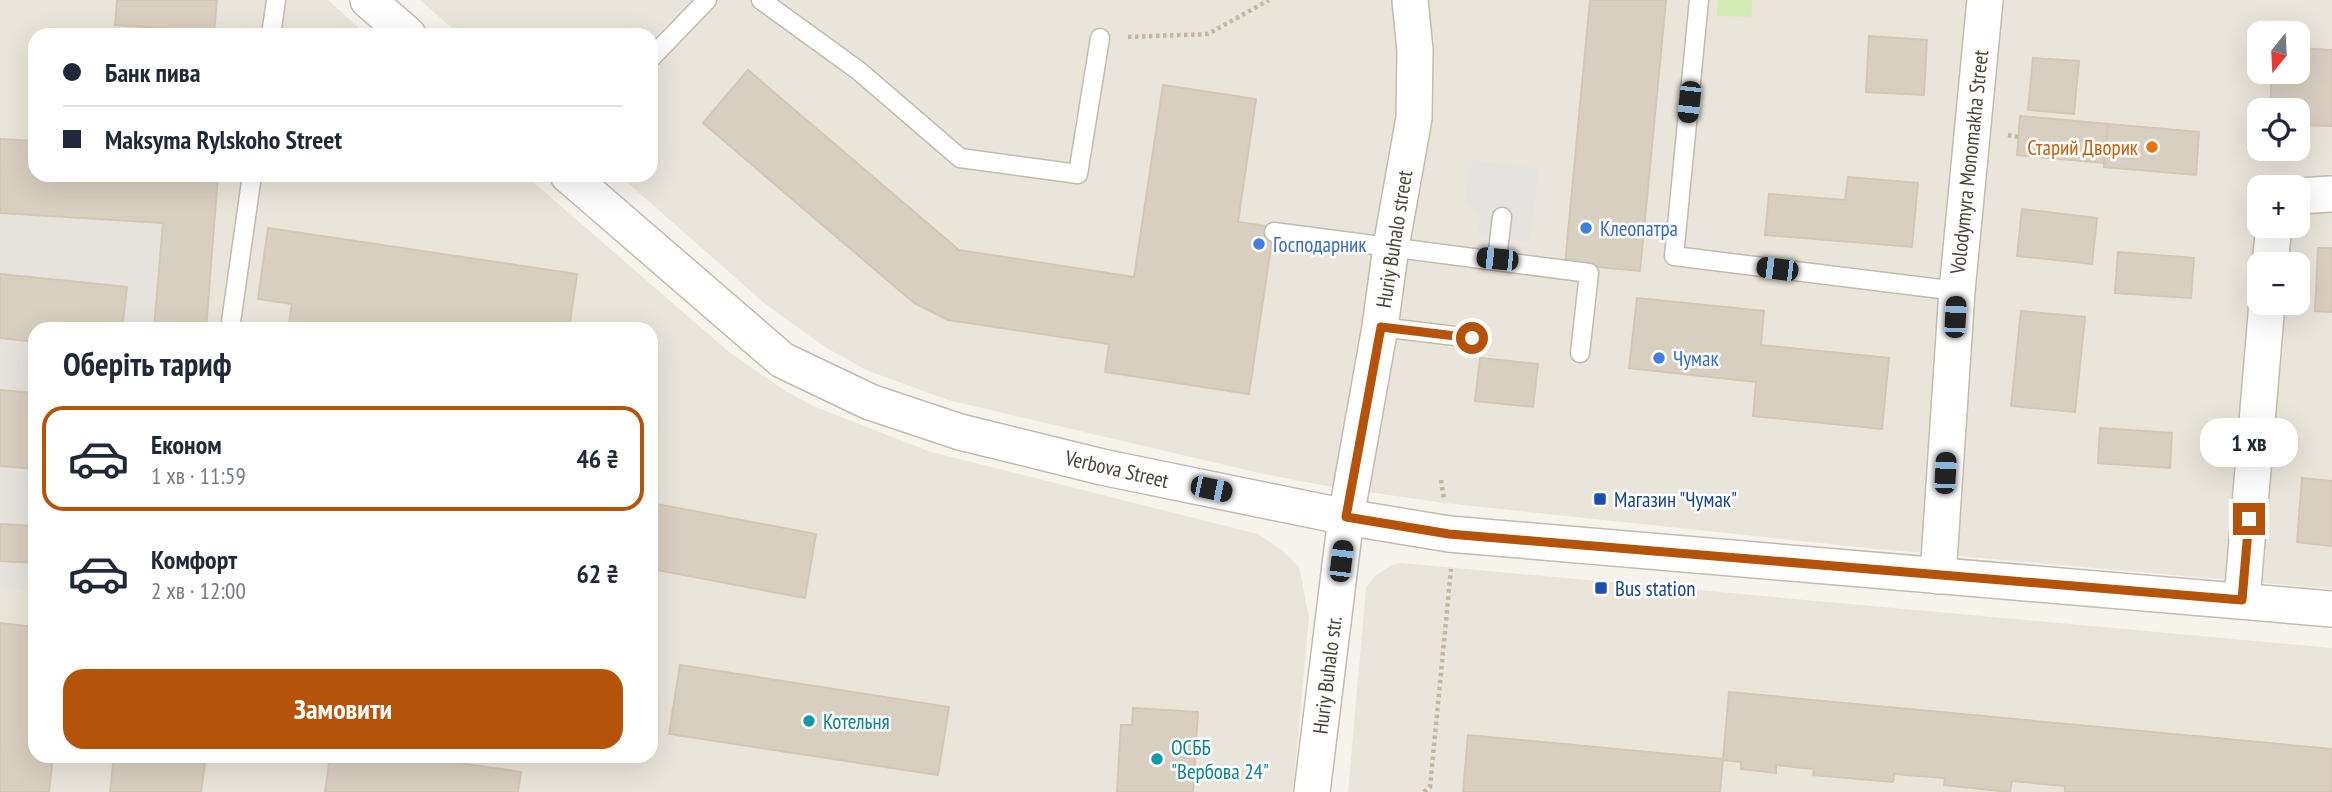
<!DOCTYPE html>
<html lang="uk">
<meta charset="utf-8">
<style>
:root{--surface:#fff;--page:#f6f6f7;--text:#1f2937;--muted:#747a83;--line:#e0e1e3;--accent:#b45309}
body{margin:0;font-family:"PT Sans Narrow",sans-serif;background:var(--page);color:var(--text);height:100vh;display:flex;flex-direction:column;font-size:26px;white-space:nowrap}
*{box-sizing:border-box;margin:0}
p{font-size:23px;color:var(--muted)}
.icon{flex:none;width:38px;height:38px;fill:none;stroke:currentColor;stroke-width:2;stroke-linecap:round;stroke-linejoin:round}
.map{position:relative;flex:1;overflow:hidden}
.panel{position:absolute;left:28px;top:322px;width:630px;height:441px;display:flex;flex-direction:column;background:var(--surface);border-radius:21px;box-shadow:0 7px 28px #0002}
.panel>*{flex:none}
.top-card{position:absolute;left:28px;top:28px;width:630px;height:154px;border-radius:21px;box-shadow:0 7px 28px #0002;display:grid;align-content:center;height:154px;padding:0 35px;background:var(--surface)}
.needle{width:46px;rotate:198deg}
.buttons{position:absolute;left:2247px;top:21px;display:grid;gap:14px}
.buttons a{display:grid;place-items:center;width:63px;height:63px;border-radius:14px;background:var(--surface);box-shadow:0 7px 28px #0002;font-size:35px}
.end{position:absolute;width:32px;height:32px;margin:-16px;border:9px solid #b45309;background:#fff;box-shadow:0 0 0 4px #fff}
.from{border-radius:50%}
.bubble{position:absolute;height:49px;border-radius:21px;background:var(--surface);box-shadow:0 7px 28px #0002;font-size:23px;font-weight:700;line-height:49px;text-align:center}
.car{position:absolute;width:21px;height:42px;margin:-21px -10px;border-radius:9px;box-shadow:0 0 5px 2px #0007;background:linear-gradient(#222 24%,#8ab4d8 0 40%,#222 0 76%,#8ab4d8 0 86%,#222 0)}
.top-card b{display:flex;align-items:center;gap:24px;height:66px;font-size:26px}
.top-card b+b{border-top:2px solid var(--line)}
.top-card i{width:18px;height:18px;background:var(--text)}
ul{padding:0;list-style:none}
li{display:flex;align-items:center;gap:21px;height:105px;margin:0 14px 10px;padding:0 21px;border:4px solid transparent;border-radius:21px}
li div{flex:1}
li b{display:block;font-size:26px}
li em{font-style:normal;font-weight:700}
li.current{border-color:var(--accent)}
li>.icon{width:63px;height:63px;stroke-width:1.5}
h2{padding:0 35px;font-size:32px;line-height:84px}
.cta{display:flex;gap:14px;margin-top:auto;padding:14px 35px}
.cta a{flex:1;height:80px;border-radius:21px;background:var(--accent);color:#fff;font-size:28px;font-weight:700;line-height:80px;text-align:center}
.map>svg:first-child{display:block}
.residential{fill:#eae5da;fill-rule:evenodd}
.industrial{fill:#e6e2dd}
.green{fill:#d2eab5}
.parking{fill:#e5e3e0}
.building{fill:#d8cfc1;stroke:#d3c7b4;stroke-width:2}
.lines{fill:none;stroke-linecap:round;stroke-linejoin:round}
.service-casing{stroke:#c2bbae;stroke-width:21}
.minor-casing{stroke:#c2bbae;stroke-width:38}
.path{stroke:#c4b79f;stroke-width:4.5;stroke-dasharray:3.5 3.5;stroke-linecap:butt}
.service{stroke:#fff;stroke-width:18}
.minor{stroke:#fff;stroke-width:35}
.route{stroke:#b45309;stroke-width:9}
.food-dot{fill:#e8710a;stroke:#fff;stroke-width:2.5}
.shop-dot{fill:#3f7fe0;stroke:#fff;stroke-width:2.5}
.transit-dot{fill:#1a4fb4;stroke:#fff;stroke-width:2.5}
.culture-dot{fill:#0f9aa8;stroke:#fff;stroke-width:2.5}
.labels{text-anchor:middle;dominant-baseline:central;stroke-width:5;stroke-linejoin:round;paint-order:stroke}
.food-label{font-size:21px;fill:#c56008;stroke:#fff;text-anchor:end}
.street-label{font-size:21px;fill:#4b4439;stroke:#fff}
.shop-label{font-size:21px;fill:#366cbe;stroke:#fff;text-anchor:start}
.transit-label{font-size:21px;fill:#164399;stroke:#fff;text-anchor:start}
.culture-label{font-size:21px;fill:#0d838f;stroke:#fff;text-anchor:start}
</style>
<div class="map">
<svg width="2332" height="792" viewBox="0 0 2332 792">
<rect width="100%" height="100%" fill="#f6f3ec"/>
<g class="residential">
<path d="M0 0H328L367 35H35V175H525L729 352 784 390 813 406 931 452 1258 534 1283 551 1299 567 1309 617 1293 792H0ZM35 329H651V756H35Z"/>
<path d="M420 0H2332V589L1867 548 1444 503 1327 486 1259 473 948 400 866 370 825 347 764 303 619 175H651V35H460ZM2259 33H2298V72H2259ZM2259 110H2298V149H2259ZM2259 187H2298V226H2259ZM2259 264H2298V303H2259Z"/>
<path d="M1401 563 2332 648V792H1348L1366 588 1375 576 1392 565Z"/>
</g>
<path class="industrial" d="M0 139 35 141V175H218L206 329H35V591L0 588Z"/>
<path class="green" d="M1718 0H1752L1751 17 1717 16Z"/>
<path class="parking" d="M1469 160 1539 168 1530 242 1477 234 1480 217 1465 203Z"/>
<g class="building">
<path d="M117 0H217L214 32 115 25Z"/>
<path d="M1590 0H1666L1640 271 1565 264Z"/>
<path d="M1869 36 1927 40 1924 95 1866 92Z"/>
<path d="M2298 48 2332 50V126L2298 125V110H2270L2272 72H2298Z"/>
<path d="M2033 58 2079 61 2074 114 2028 110Z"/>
<path d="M748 70 959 250 1134 277 1163 85 1256 99 1238 222 1274 227 1249 394 1105 372 1109 344 948 320 914 303 703 123Z"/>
<path d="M2020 116 2108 124 2104 163 2017 155Z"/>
<path d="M2108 124 2199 132 2196 175 2104 167Z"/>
<path d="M0 139 35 141V175H218L206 329H154L163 223 0 213Z"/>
<path d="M1848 177 1918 183 1912 247 1765 235 1769 194 1845 200Z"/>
<path d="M2022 209 2097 218 2092 264 2017 256Z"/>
<path d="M268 228 577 274 569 329H288L292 304 258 299Z"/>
<path d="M2318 248H2332V312L2315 311Z"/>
<path d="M2118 252 2194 258 2191 298 2115 293Z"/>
<path d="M0 274 127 287 122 329H35V342L0 338Z"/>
<path d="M1637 298 1764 311 1761 345 1889 358 1882 429 1753 416 1756 382 1629 368Z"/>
<path d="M2021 311 2085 317 2075 412 2011 406Z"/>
<path d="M1480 358 1538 364 1533 407 1475 401Z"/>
<path d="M0 390 35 393V469L0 466Z"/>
<path d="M2100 428 2172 433 2170 468 2098 463Z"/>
<path d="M2302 478 2332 481V546L2297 542Z"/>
<path d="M651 503 816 534 805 598 651 569Z"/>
<path d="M0 524 35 526V563L0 561Z"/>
<path d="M0 623 35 627V756H53L49 792H0Z"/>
<path d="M680 665 949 707 938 775 669 734Z"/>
<path d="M1729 692 2332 749V792H2065V786L2012 781 2010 792 1944 785 1945 778 1894 774 1893 782 1813 775 1814 769 1776 765V773L1741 769V762L1723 760 1720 792H1463L1468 735 1723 759Z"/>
<path d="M1133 708 1198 712 1193 792H1117L1121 725H1132Z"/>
<path d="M114 756H206L201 792H110Z"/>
<path d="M330 756H412L521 772 518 792H325Z"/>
</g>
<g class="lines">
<g class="service-casing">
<g id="service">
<path d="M761 0 859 71 960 158 1078 174 1100 38"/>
<path d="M1699 0 1674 256 1957 291"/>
<path d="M271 35 276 0"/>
<path d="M651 58 707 0"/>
<path d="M1274 232 1589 273 1580 353"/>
<path d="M1497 259 1502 217"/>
<path d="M1380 327 1472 338"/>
<path d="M230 329 252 175"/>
</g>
</g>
<g class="minor-casing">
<g id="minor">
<path d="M368 0 408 35"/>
<path d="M568 175 782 360 870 402 960 432 1102 467 1346 517 1449 534 2332 609"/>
<path d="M2298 196 2332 194"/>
<path d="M2270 264 2274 226"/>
<path d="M1938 576 1957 291 1985 0"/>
<path d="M2242 600 2267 303"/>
<path d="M1312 792 1346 517 1380 327 1391 247 1414 118 1415 50 1410 0"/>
</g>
</g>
<g class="path">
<path d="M1128 37 1208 34 1269 0"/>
<path d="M2008 135 2018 137"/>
<path d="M1441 480 1444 498"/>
<path d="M1424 792 1430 787 1451 569"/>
</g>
<use href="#service" class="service"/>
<use href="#minor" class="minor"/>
</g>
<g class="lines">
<path class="route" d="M1472 338 1381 327 1346 517 1449 534 2242 600 2249 519"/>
</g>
<circle class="food-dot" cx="2152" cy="147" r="7"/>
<g class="shop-dot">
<circle cx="1586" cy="228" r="7"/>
<circle cx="1259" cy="244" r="7"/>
<circle cx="1659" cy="358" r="7"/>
</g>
<g class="transit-dot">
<rect x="1593" y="492" width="14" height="14" rx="3.5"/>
<rect x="1594" y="581" width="14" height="14" rx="3.5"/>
</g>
<g class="culture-dot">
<circle cx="809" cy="721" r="7"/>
<circle cx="1157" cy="759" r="7"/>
</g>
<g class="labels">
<g class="food-label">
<text x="2138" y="147">Старий Дворик</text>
</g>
<g class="street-label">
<text transform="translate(1969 162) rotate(-84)">Volodymyra Monomakha Street</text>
<text transform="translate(1394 239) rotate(-81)">Huriy Buhalo street</text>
<text transform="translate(1117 469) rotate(13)">Verbova Street</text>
<text transform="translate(1327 675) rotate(-83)">Huriy Buhalo str.</text>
</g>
<g class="shop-label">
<text x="1600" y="228">Клеопатра</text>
<text x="1273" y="244">Господарник</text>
<text x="1673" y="358">Чумак</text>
</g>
<g class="transit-label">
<text x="1614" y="499">Магазин "Чумак"</text>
<text x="1615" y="588">Bus station</text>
</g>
<g class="culture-label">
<text x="823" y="721">Котельня</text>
<text x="1171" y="747">ОСББ<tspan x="1171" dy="24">"Вербова 24"</tspan></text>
</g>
</g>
</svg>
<div class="buttons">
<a><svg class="needle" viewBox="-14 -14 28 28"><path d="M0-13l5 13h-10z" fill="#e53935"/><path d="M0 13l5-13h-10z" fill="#747a83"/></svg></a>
<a><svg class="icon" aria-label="locate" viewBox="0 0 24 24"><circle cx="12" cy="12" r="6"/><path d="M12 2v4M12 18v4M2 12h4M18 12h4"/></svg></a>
<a>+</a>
<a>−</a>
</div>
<i class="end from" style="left:1472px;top:338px"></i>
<i class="end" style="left:2249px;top:519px"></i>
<div class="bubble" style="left:2200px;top:418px;width:98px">1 хв</div>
<i class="car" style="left:1689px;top:102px;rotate:186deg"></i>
<i class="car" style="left:1497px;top:259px;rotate:276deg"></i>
<i class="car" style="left:1777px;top:269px;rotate:277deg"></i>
<i class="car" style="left:1955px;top:317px;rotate:3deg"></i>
<i class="car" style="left:1945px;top:473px;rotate:3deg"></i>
<i class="car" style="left:1211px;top:489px;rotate:102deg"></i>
<i class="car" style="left:1341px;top:561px;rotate:7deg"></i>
<div class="top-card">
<b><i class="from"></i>Банк пива</b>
<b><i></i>Maksyma Rylskoho Street</b>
</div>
<section class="panel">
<h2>Оберіть тариф</h2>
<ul>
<li class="current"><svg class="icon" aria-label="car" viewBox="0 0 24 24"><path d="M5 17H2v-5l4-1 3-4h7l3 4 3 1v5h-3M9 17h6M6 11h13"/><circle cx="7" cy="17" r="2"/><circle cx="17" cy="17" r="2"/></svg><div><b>Економ</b><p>1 хв · 11:59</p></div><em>46 ₴</em></li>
<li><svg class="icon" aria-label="car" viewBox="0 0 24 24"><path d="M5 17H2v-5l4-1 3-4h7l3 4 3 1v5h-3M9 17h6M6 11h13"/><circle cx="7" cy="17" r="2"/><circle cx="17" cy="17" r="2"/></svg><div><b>Комфорт</b><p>2 хв · 12:00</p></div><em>62 ₴</em></li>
</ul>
<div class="cta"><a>Замовити</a></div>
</section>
</div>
